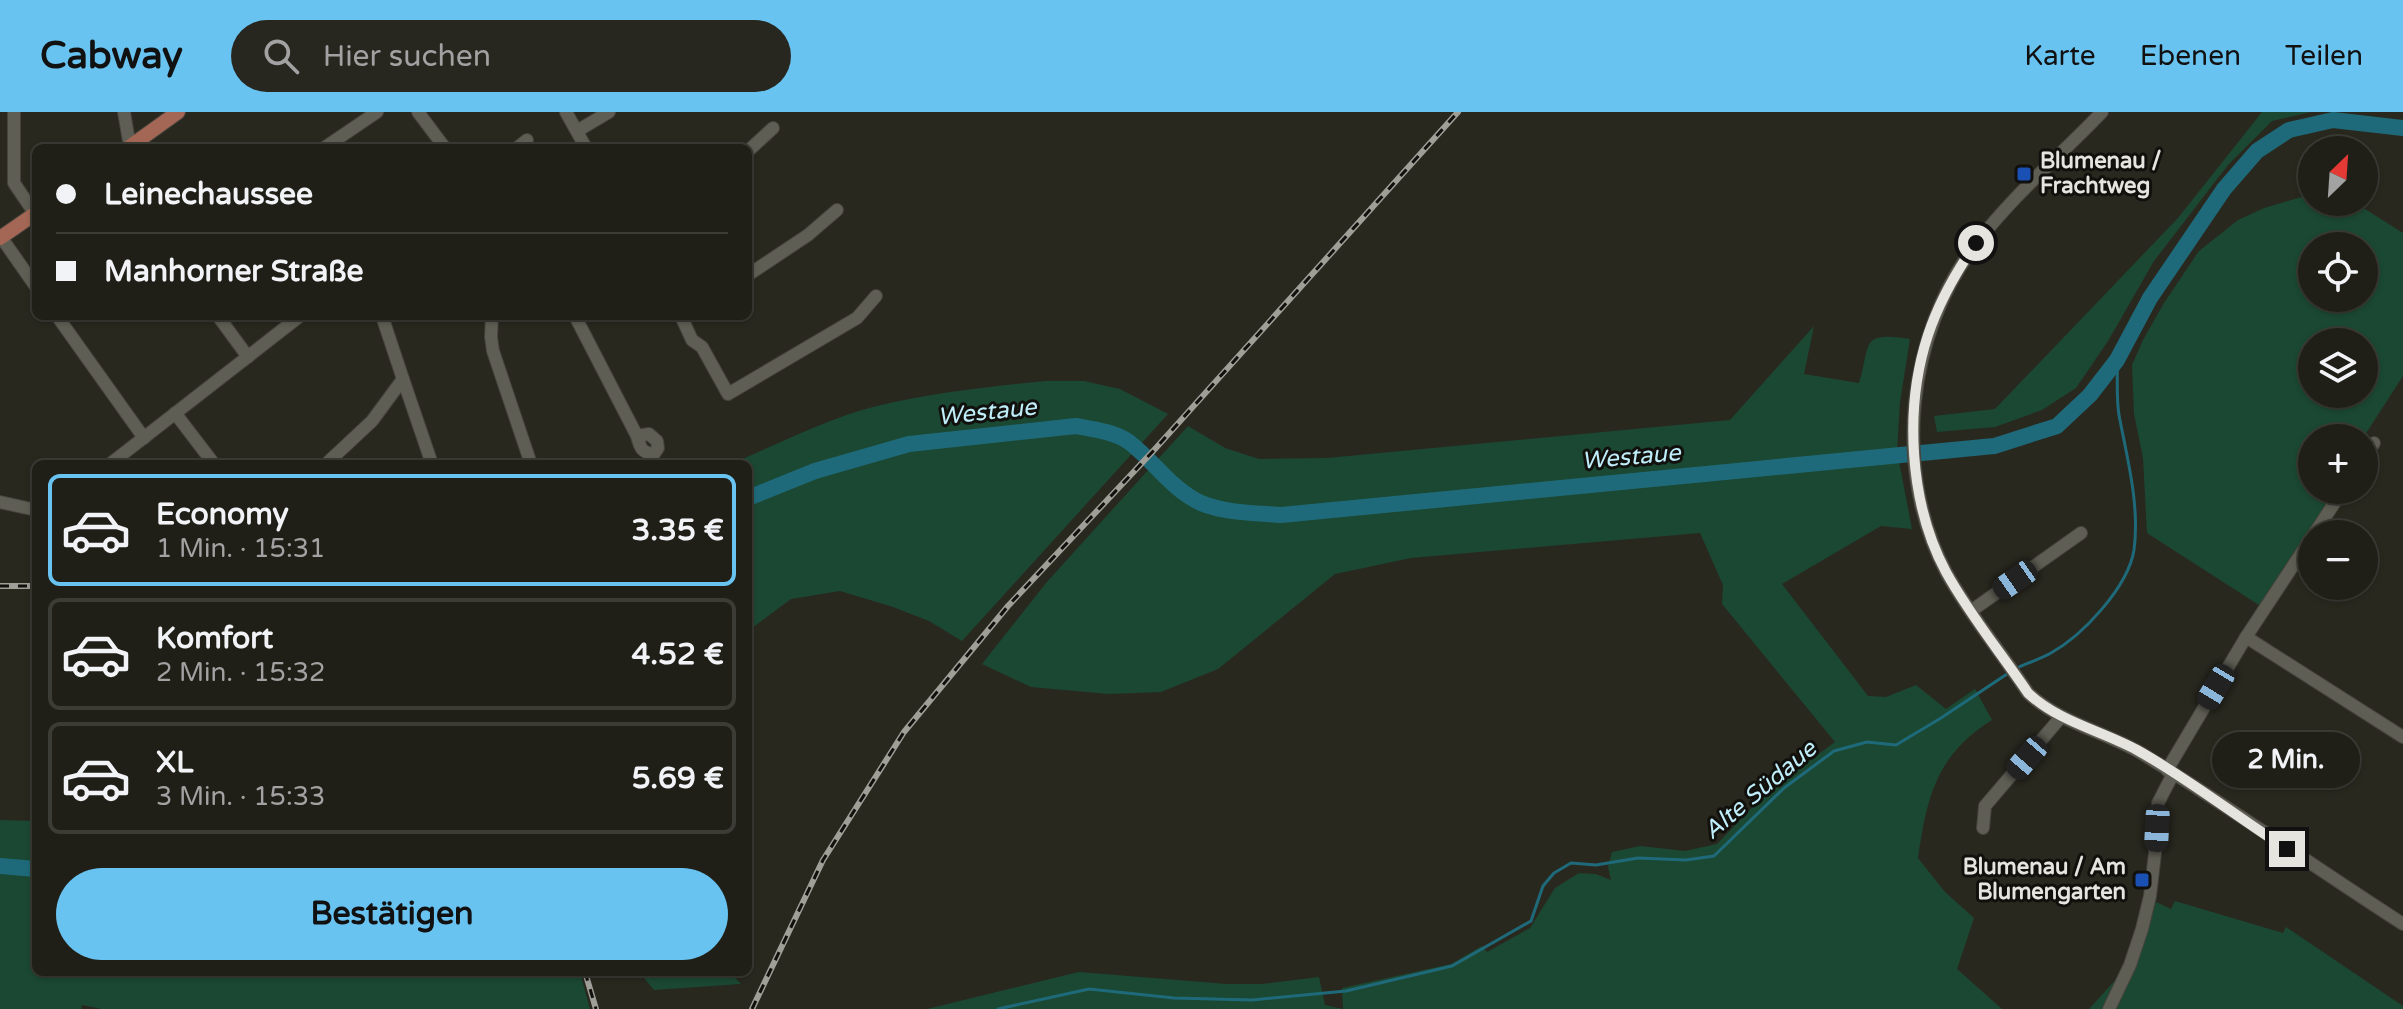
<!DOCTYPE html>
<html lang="de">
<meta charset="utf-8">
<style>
:root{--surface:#1f1e17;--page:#272720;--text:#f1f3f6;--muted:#a1a2a1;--line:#3c3c36;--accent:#69c3f1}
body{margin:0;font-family:"Varela Round",sans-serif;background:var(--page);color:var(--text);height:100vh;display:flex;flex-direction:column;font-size:30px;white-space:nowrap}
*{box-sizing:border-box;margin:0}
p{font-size:26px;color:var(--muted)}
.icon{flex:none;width:44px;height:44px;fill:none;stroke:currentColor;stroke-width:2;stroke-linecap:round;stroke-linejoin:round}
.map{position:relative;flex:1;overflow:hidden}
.details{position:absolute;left:32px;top:348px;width:720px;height:516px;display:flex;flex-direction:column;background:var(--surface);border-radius:12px;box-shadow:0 2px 6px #0004,0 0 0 2px var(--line)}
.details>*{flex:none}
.top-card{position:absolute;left:32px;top:32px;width:720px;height:176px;border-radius:12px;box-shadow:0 2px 6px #0004,0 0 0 2px var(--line);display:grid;align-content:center;height:176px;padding:0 24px;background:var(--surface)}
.needle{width:52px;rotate:25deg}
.buttons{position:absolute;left:2298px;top:24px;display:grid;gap:16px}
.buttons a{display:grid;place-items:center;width:80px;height:80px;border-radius:50%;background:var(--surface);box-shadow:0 2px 6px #0004,0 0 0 2px var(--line);font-size:40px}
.end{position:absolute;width:36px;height:36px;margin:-18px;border:10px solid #e5e4de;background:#111;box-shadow:0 0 0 4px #111}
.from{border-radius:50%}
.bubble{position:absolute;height:56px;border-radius:28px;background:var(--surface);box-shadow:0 2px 6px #0004,0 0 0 2px var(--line);font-size:26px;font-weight:700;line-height:56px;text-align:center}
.car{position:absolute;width:24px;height:48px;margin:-24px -12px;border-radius:10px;box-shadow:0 0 6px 2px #0007;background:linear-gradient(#222 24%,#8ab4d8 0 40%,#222 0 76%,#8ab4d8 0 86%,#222 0)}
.top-card b{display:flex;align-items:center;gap:28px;height:76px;font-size:30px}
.top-card b+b{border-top:2px solid var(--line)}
.top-card i{width:20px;height:20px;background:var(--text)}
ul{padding:14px 0 0;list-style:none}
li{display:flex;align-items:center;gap:24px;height:112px;margin:0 16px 12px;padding:0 8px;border:4px solid var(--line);border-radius:12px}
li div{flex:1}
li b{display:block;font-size:30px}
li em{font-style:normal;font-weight:700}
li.current{border-color:var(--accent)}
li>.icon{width:72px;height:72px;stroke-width:1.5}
.button{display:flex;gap:16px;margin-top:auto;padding:16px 24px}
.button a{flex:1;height:92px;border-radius:48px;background:var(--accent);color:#111;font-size:32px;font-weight:700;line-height:92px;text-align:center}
header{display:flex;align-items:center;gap:48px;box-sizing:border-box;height:112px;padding:0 40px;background:var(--accent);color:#111}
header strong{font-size:38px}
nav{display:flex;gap:44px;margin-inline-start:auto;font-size:28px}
.search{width:560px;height:72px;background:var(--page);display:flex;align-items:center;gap:20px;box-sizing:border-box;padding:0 28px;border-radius:44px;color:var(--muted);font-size:30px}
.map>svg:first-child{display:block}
.green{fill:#1b4832;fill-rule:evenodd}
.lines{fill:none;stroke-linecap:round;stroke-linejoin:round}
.stream{stroke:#1f6a7a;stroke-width:3}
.river{stroke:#1f6a7a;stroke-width:16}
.minor-casing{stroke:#45433c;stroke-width:14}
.major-casing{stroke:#45433c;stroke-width:16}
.minor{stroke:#5f5e54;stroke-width:12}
.major{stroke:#a46655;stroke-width:14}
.rail-casing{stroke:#9f9e97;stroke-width:6}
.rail{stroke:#11100d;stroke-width:3;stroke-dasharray:9;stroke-linecap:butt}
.route{stroke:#e5e4de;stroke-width:10}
.transit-dot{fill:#1a4fb4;stroke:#11100d;stroke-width:3}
.labels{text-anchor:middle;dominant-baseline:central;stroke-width:6;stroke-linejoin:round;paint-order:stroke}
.poi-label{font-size:22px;font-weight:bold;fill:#e5e4de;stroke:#11100d;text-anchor:start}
.water-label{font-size:24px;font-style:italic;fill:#bfedf9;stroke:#11100d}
</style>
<header>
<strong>Cabway</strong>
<div class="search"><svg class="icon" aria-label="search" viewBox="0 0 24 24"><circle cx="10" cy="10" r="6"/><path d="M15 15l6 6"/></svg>Hier suchen</div>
<nav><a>Karte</a><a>Ebenen</a><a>Teilen</a></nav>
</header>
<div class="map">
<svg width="2403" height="897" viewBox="0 0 2403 897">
<rect width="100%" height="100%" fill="#29281f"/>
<g class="green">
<path d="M2262 0H2311L2272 9 2228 53 2154 149 2108 229 2076 276 2042 298 1995 315 1937 320 1934 304 1995 297 2178 106Z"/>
<path d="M2312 82V90H2354L2403 121V264L2363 326H2312V378H2339L2262 495 2147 421 2143 346 2134 302 2132 253 2143 228 2164 191 2199 139 2238 108 2264 96ZM2312 134H2364V186H2312ZM2312 230H2364V282H2312Z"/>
<path d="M1814 214 1804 262 1859 271C1871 232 1859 219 1910 227L1900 290 1897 339 1912 417 1881 414 1782 472 1868 584 1886 585 1916 573 1946 597 1975 577 1992 608C1936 643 1927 685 1918 746L1945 780 1974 806 1957 857 2002 897H927L1079 860 1227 872H1262L1319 865 1325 893 1343 897 1342 876 1451 852 1482 834 1487 840 1530 816 1555 776 1579 761 1596 762 1611 768 1608 755 1612 740 1640 734 1685 739 1717 732 1767 680 1835 630 1722 492 1723 473 1700 421 1411 446 1335 462 1218 557 1161 580 1109 582 1031 575 982 552 1046 471 1188 314 1225 336 1259 347 1327 346 1730 308Z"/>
<path d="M1045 269H1084L1120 277 1168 302 962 529 929 509 893 495 840 479 791 487 748 519V352H730C777 333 823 308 873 295 930 281 987 275 1045 269Z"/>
<path d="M0 708 36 709V860H580L590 897H102L82 893 81 897H0Z"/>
<path d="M2175 789 2283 821 2286 815 2403 894V897H2089L2141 840 2156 790 2171 797Z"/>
<path d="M639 860H729L741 872 654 878Z"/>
</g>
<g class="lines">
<g class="stream">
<path d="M2017 556C2028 551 2040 547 2051 541 2083 523 2128 475 2134 438 2140 393 2127 346 2119 303 2116 285 2118 266 2117 248"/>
<path d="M998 897 1089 877 1174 886 1252 888 1346 879 1452 854 1531 809 1543 774 1554 761 1571 751 1596 753 1638 746 1686 748 1714 744 1784 676 1834 639 1867 630 1896 633 1941 606 2010 560"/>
</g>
<g class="river">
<path d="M748 386 815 359 909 332 1076 314C1093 317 1115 320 1129 330 1154 349 1171 377 1201 391 1225 401 1255 401 1281 403L1994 334 2057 314 2090 283 2117 248 2150 186 2224 77 2257 39 2289 18 2333 8 2403 16"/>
<path d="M0 754 36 757"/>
</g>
<g class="minor-casing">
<g id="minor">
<path d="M14 0V71L35 102"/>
<path d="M124 0 130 35"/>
<path d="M418 0 445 36"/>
<path d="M566 0 586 36"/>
<path d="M2102 0C2060 44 2013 83 1976 132 1907 222 1892 358 1946 460 1969 502 2001 540 2028 581 2060 611 2103 619 2141 641 2230 695 2316 756 2403 812"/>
<path d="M577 19 609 0"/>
<path d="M324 36 377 0"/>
<path d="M517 36 527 28"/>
<path d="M748 39 773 16"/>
<path d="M1 125 36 175"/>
<path d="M748 163 808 123 837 98"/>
<path d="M57 204 144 326"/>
<path d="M218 204 248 245"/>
<path d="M492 204 491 225 493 239 531 352"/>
<path d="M575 204 637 324C640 336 642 341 654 342L658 336 657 329 649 322 637 324"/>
<path d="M681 204 692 228 702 235 728 282 857 206 876 184"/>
<path d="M403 267 432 352"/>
<path d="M175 301 214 352"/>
<path d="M2364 346 2374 331"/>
<path d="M110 352 300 204"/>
<path d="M326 352 372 309 403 267 382 204"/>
<path d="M0 390 36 398"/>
<path d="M2314 422 2343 378"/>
<path d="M1971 499 2081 421"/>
<path d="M2246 525 2403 625"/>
<path d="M2167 658 2246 525 2312 425"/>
<path d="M1983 716 1985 694 2061 605"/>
<path d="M2109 897 2130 853 2142 817 2150 784 2155 741 2158 691 2173 662"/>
</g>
</g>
<g class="major-casing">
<g id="major">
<path d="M128 36 178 0"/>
<path d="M0 126 36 101"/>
</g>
</g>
<use href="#minor" class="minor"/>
<use href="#major" class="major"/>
<g class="rail-casing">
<g id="rail">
<path d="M0 474H36"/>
<path d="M585 860 596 897"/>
<path d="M752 897 823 748 904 620 1008 494 1155 337 1458 0"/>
</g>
</g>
<use href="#rail" class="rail"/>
</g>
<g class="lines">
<path class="route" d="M1976 131C1956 160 1939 190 1928 223 1904 296 1909 391 1946 460 1969 502 2001 541 2028 581 2059 610 2100 618 2137 638 2189 667 2237 705 2287 737"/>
</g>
<g class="transit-dot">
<rect x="2016" y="54" width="16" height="16" rx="4"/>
<rect x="2134" y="760" width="16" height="16" rx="4"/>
</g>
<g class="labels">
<g class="poi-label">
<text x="2040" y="49">Blumenau /<tspan x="2040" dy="25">Frachtweg</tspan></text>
<text x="2126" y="755" text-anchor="end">Blumenau / Am<tspan x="2126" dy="25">Blumengarten</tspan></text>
</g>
<g class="water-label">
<text transform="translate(987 300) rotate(-6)">Westaue</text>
<text transform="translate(1631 345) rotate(-5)">Westaue</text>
<text transform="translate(1760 678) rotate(-40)">Alte Südaue</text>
</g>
</g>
</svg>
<div class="buttons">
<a><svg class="needle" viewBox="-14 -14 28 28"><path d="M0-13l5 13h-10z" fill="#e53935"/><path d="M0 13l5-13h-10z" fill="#a1a2a1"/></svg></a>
<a><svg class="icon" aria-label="locate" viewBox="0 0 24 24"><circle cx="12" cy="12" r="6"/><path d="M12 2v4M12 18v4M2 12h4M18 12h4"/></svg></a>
<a><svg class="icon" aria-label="layers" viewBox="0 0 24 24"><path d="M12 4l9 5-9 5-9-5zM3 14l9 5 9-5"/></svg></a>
<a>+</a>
<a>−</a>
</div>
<i class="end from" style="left:1976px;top:131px"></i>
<i class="end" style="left:2287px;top:737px"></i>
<div class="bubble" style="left:2212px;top:620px;width:148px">2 Min.</div>
<i class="car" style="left:2015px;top:468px;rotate:235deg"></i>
<i class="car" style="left:2216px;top:575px;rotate:211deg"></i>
<i class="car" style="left:2027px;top:646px;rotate:221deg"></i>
<i class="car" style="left:2157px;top:716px;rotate:183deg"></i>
<div class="top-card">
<b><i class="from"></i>Leinechaussee</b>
<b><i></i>Manhorner Straße</b>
</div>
<section class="details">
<ul>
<li class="current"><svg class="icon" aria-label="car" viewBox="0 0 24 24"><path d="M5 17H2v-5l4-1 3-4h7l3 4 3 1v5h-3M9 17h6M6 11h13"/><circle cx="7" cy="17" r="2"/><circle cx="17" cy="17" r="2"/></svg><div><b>Economy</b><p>1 Min. · 15:31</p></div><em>3.35 €</em></li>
<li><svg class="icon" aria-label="car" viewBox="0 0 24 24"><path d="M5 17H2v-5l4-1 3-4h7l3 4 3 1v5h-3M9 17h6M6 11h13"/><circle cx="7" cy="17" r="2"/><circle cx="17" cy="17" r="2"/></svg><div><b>Komfort</b><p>2 Min. · 15:32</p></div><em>4.52 €</em></li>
<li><svg class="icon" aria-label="car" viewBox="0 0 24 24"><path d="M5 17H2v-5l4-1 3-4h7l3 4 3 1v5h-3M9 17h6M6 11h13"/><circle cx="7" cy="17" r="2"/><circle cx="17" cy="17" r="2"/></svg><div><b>XL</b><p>3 Min. · 15:33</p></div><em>5.69 €</em></li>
</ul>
<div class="button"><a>Bestätigen</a></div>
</section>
</div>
